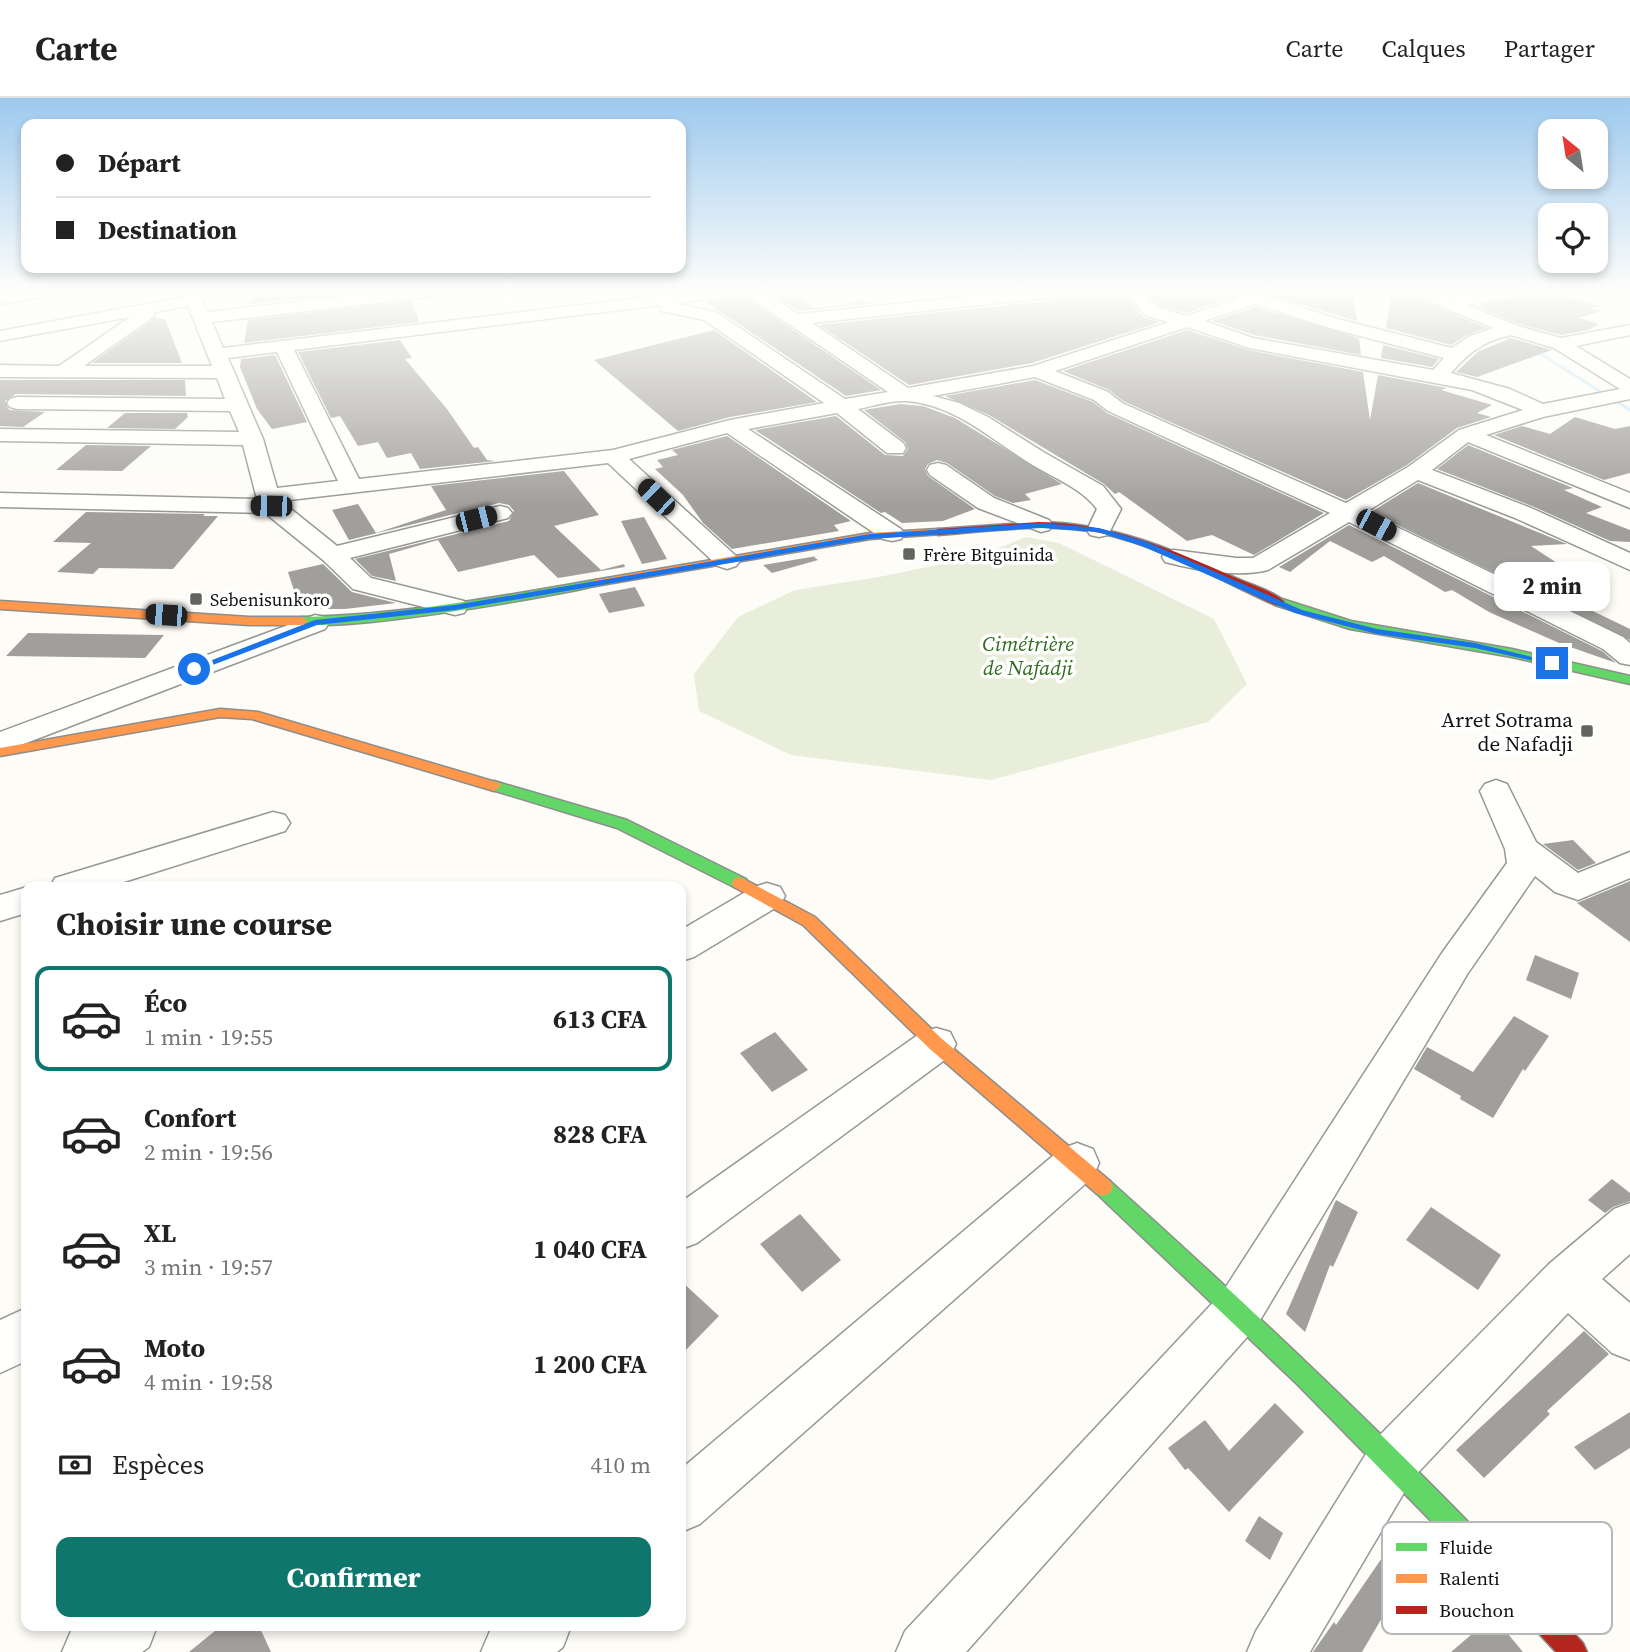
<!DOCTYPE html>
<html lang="fr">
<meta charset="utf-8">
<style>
:root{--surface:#fff;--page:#f6f6f6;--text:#222;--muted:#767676;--line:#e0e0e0;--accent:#0f766e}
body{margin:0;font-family:"Source Serif 4",serif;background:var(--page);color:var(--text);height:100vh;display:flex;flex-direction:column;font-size:26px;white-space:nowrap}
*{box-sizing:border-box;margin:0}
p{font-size:23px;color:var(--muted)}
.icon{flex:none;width:38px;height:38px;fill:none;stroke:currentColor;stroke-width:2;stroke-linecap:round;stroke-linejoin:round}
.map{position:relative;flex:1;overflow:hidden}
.sheet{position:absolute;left:21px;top:784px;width:665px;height:749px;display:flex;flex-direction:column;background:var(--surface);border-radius:14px;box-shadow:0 4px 10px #0003}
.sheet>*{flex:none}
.guide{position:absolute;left:21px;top:21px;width:665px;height:154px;border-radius:14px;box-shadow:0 4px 10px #0003;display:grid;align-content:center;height:154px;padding:0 35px;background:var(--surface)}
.needle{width:46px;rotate:330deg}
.tools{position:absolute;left:1538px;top:21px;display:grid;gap:14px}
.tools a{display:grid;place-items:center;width:70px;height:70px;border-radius:14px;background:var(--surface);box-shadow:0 4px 10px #0003;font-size:35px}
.end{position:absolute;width:32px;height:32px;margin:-16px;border:9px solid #1a73e8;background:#fff;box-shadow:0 0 0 4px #fff}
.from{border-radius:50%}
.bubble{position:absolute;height:49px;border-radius:14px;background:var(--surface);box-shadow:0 4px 10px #0003;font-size:23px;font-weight:700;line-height:49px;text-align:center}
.car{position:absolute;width:21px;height:42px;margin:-21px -10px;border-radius:9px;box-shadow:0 0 5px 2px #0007;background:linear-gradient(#222 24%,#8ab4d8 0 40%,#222 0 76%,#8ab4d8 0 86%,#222 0)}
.guide b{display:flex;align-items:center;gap:24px;height:66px;font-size:26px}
.guide b+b{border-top:2px solid var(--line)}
.guide i{width:18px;height:18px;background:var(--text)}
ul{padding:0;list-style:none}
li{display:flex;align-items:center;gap:21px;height:105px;margin:0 14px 10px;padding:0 21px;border:4px solid transparent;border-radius:14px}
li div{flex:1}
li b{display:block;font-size:26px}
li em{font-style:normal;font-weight:700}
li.active{border-color:var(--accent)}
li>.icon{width:63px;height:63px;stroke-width:1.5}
h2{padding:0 35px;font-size:32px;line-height:84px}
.pay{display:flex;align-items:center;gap:18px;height:77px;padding:0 35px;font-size:26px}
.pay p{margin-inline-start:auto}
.button{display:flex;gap:14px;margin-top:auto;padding:14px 35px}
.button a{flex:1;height:80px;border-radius:14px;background:var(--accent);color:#fff;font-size:28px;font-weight:700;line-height:80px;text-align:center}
header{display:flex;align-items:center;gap:42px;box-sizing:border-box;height:98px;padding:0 35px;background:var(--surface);border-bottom:2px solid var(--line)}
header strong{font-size:33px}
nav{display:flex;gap:38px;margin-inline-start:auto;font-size:24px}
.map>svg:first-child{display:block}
.cemetery{fill:#e9eedb}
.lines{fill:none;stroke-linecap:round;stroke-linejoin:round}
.stream{fill:#cde8f7;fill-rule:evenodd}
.building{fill:#a19f9c}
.street-casing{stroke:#979795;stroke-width:3}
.fast-casing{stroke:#8e8d8b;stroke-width:3}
.slow-casing{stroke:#8e8d8b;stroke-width:3}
.jam-casing{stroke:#8e8d8b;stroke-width:3}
.street{fill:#fffffe;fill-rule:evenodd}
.fast{fill:#63d668;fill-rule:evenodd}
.slow{fill:#ff974d;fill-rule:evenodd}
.jam{fill:#b3261e;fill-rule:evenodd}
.route{fill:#1a73e8}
.poi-dot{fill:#646362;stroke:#fff;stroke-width:2.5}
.labels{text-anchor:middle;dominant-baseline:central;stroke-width:7;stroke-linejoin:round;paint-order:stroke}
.far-poi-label{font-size:18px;fill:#111;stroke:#fff;text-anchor:start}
.park-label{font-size:21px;font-style:italic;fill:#2f6b1f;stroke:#fff}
.poi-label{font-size:21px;fill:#111;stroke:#fff;text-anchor:end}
.key{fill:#fff;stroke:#b8b8b8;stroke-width:2}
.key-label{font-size:19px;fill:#111}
</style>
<header>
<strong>Carte</strong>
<nav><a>Carte</a><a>Calques</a><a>Partager</a></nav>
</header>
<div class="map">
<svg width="1630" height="1554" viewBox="0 0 1630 1554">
<rect width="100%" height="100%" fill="#fdfcf7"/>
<path class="cemetery" d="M1026 439 1059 445 1214 521 1247 586 1208 624 991 682 791 657 699 613 694 576 738 519 795 492 879 479 977 459Z"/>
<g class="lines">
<g class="stream">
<path d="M1423 203 1521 244V245L1517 246 1422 205Z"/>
<path d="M1532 249 1630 310V314L1530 251V250Z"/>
</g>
</g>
<g class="building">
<path d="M256 193H365V194L251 206 253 195Z"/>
<path d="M794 193 814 210 842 207 858 202 877 205 799 213 770 195Z"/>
<path d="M1076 193H1121L1144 220 1160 224 1032 265 909 287 819 227 1066 201Z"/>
<path d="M1144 193H1223L1230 200 1187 215 1159 208Z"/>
<path d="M1258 193H1353L1357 223 1339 218Z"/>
<path d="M1392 193H1410L1414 199 1486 230 1467 237 1451 247 1386 230Z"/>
<path d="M1546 193 1600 208 1592 210 1602 213 1579 220 1599 226 1589 232 1561 237 1519 226 1476 208Z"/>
<path d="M744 198 745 199 881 292 846 298 706 204Z"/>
<path d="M412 203 419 224 244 245 248 222Z"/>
<path d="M1256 209 1359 240 1361 257 1254 237 1212 223Z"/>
<path d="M155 220 165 221 182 265H92Z"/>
<path d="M714 232 817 304 730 319 678 333 594 262Z"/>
<path d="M1187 232 1248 252 1363 274 1370 322 1378 277 1447 290 1441 292 1492 307 1477 315 1491 319 1457 330 1407 367 1346 402 1123 303 1109 292 1063 273Z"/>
<path d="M1511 240 1552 252 1477 279 1456 274 1479 253Z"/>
<path d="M400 242 412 260 405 261 447 311 474 350 478 349 487 362 496 363 420 371 411 355 387 360 378 344 358 348 340 318 331 320 298 254Z"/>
<path d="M1383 247 1439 261 1432 269 1381 260Z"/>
<path d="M275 257 307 324 272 331 257 311 240 269 241 261Z"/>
<path d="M0 282H185L186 298 16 296 5 303 9 312 45 314 23 329 0 328Z"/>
<path d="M1035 282 1093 304 1107 315 1324 415 1254 457 1212 437 1187 443 1119 394 1115 396 1104 386 989 317 945 298Z"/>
<path d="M900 306 923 308 955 320 1062 386 1025 396 1031 402 1013 405 995 398 947 365 937 362 928 366 925 371 928 378 975 411 943 423 902 425 885 414 881 415 755 332 836 318 885 357 903 358 908 351 905 344 864 312Z"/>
<path d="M125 315H187L188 319 175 331 107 330Z"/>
<path d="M1575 319 1615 331 1630 328V375L1604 382 1494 337 1522 328 1550 336Z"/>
<path d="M727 338 851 423 834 427 839 433 732 451 703 425 683 397 655 371 663 369 657 362 678 357 672 352Z"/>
<path d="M86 347 151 348 122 373 56 372Z"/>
<path d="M1468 347 1573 390 1564 392 1602 409 1586 415 1630 432V444L1610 443 1532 408 1437 371Z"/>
<path d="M564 373 599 417 554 428 601 472 624 466 625 469 558 480 534 457 458 474 438 442 389 456 396 483 372 478 355 461 509 423 514 413 509 407 499 405 349 442 332 412 358 406 376 435 446 412 431 388Z"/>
<path d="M1418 385 1567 446 1531 448 1583 482 1571 484 1594 498 1572 503 1630 531V542L1371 414Z"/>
<path d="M86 414 205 416 203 418H218L173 471 99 470 93 476 57 474 91 445 53 444Z"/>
<path d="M644 419 667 461 642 466 621 423Z"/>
<path d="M1349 427 1602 553 1616 565 1559 545 1489 514 1452 492 1445 494 1384 458 1372 464 1330 443 1290 474 1279 469Z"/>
<path d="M817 458 814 459 818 462 772 475 763 467Z"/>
<path d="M323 466 352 494 396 505 345 511H300L288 474Z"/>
<path d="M635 489 645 508 609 515 599 496Z"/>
<path d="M28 535 164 537 145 560 6 558Z"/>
<path d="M1573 742 1596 765 1578 772 1543 746Z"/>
<path d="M1630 783V844L1577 805Z"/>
<path d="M1535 857 1579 875 1571 901 1526 882Z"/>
<path d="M1514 918 1549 938 1525 973 1523 971 1493 1020 1460 1001 1461 998 1414 971 1427 949 1473 974Z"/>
<path d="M775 934 808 972 772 994 740 955Z"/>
<path d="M1612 1081 1630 1095V1103L1613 1109 1605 1115 1588 1102Z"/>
<path d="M1336 1102 1358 1114 1333 1169 1330 1167 1305 1234 1286 1216Z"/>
<path d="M1431 1109 1501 1157 1478 1192 1406 1142Z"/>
<path d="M800 1116 841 1162 802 1194 760 1146Z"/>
<path d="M681 1183 719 1218 681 1257Z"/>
<path d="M1584 1233 1609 1256 1547 1313 1550 1316 1484 1380 1456 1352Z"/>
<path d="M1275 1305 1304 1334 1229 1414 1188 1370 1185 1372 1168 1350 1205 1322 1229 1353Z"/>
<path d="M1630 1314V1350L1595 1372 1574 1349Z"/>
<path d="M1259 1418 1283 1435 1270 1462 1245 1443Z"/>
<path d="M1399 1435 1429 1462 1401 1501 1396 1496 1362 1554H1313L1334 1524 1336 1527Z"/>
<path d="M1493 1518 1523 1554H1451Z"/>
<path d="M221 1528H259L271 1554H189Z"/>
</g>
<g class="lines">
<g class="street-casing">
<g id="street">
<path d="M19 193H54L46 198 0 206V196Z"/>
<path d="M182 193H198L207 214 395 193H444L436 198 212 224 223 250 697 193H763L798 216 1022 193H1074L1066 198 812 225 908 290 1033 268 1169 224 1146 218 1124 193H1141L1158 210 1187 218 1239 200 1228 197 1226 193H1250L1338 221 1452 250 1468 239 1493 230 1415 197 1413 193H1434L1450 199 1491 193H1527L1519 198 1467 207 1518 228 1561 240 1630 227V237L1576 248 1630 281V301L1543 319 1486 337 1630 395V410L1468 344 1432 372 1531 410 1630 455V472L1515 420 1418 382 1366 414 1623 539 1630 545V567L1620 565 1603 551 1349 424 1268 472C1236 480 1197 472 1165 464L1162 459 1165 454 1174 452 1236 460H1253L1330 415 1108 313 1094 302 1035 279 933 298 959 305 988 319 1045 355 1103 388 1121 411 1108 437 1099 439 1090 437 1087 432 1097 411C1081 390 1054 380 1031 366 992 342 954 306 906 303 891 302 873 308 858 311L903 345 906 350 903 355H887L837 315 748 331 901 431 904 436 901 441 892 443 883 441 727 335 629 361 736 458 740 463 736 468 727 471 718 468 608 365 281 403 337 448 500 408 508 410 512 415 508 420 350 460 371 480 464 503 468 509 464 515 455 517 353 491 323 462 265 415 0 409V395L257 401 243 347 0 343V331L239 334 230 313 17 311 10 309 7 305 10 301 17 299 225 301 217 280 0 279V267L59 268 130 219 0 243V233L184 199ZM744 193 746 197 888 294 845 301 716 214 675 205 736 198ZM1256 206 1326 229 1444 260 1433 272 1253 240 1204 223ZM660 207 661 213 704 222 824 305 730 322 613 352 359 381 294 252ZM188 208 212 268H84L153 219 155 214ZM1187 229 1249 250 1472 292 1523 312 1459 332 1408 369 1346 405 1122 305 1108 294 1055 273ZM1511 237 1554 250 1620 291 1543 306 1510 291 1451 275C1469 254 1484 243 1511 237ZM277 254 338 383 277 390 263 341 228 260Z"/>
<path d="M938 365 946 367 994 400 1049 422 1053 427 1049 432 1041 434 978 410 930 377 927 372 930 367Z"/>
<path d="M315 517 325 519 329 525 325 531 0 655V634Z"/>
<path d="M1496 682 1507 686 1536 744 1578 775 1630 754V780L1578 802 1555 794 1535 778 1468 875 1256 1229 966 1554H896L905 1533 1222 1195 1442 855 1507 765 1505 751 1480 693 1485 686Z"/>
<path d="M273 714 285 717 290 725 285 733 108 789H50L55 780Z"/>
<path d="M767 785 780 789 785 798 780 807 694 859 681 863V832L754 789Z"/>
<path d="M27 789 26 815 0 823V797Z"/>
<path d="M936 930 950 934 956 946 950 958 697 1145 681 1151V1104L922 934Z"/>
<path d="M1077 1045 1093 1051 1099 1065 1093 1079 700 1426 681 1434V1371L1061 1051Z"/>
<path d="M1630 1105V1156L1602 1181 1630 1205V1262L1612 1255 1568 1215 1412 1381 1310 1554H1247L1256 1533 1374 1343 1549 1166 1614 1111Z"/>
<path d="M26 1210V1263L0 1275V1222Z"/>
<path d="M78 1528H157L149 1549 142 1554H62L71 1533Z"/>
<path d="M496 1528H571L563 1549 557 1554H481L490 1533Z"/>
</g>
</g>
<g class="fast-casing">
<g id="fast">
<path d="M595 482 599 483V487C560 497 318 540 296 523L302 519C401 517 498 499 595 482Z"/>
<path d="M1279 500 1351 523 1512 551 1630 578V586L1512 559 1350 531 1275 507 1273 504Z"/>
<path d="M494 683 627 722 746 781 748 785 740 791 734 789 617 730 489 691 487 688Z"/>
<path d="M1103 1080 1110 1083C1247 1206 1381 1333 1509 1466L1513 1475 1509 1484 1500 1488 1491 1484 1297 1286 1096 1095 1093 1089 1096 1083Z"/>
</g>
</g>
<g class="slow-casing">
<g id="slow">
<path d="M938 431 942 432V436L870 441 595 488 589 485 595 482 870 435Z"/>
<path d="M0 503 249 519H302L308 523 302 527H249L0 511Z"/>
<path d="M220 611 258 614 499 685 501 688 494 693 252 621 220 619 0 658V650Z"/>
<path d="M740 779 815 819 942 941 1110 1083 1113 1089 1110 1095 1103 1098 1096 1095 930 951 803 827 734 789 732 785 734 781Z"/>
</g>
</g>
<g class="jam-casing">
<g id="jam">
<path d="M1039 424C1111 425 1172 451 1236 480 1252 487 1273 493 1285 504L1279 508 1275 507C1218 481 1161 448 1100 435 1047 424 991 433 938 437L933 434 938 431Z"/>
<path d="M1500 1462 1509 1466 1583 1545 1587 1554H1556L1491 1484 1487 1475 1491 1466Z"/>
</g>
</g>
<use href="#street" class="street"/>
<use href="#fast" class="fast"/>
<use href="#slow" class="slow"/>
<use href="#jam" class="jam"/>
</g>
<linearGradient id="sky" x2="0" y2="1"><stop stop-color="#9dc9ee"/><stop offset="0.47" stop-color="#fefefb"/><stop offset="1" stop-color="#fefefb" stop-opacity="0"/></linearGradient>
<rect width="1630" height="410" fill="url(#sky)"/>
<path class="route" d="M1041 425 1099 430 1147 444 1302 512 1377 531 1475 545 1557 565 1552 567 1475 550 1377 536 1295 515 1142 448 1098 434 1041 430 870 441 455 512 317 527 197 573 189 571 315 522 455 507 870 436Z"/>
<g class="poi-dot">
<rect x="902" y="449" width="14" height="14" rx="3.5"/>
<rect x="189" y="494" width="14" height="14" rx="3.5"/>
<rect x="1580" y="626" width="14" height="14" rx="3.5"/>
</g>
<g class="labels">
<g class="far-poi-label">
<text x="923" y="456">Frère Bitguinida</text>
<text x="210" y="501">Sebenisunkoro</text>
</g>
<g class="park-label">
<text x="1028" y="545">Cimétrière<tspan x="1028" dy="24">de Nafadji</tspan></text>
</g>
<g class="poi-label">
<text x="1573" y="621">Arret Sotrama<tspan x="1573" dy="24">de Nafadji</tspan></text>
</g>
</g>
<rect x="1382" y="1424" width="230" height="112" rx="10" class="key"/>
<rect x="1396" y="1445" width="31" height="8" fill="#63d668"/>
<rect x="1396" y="1476" width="31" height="9" fill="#ff974d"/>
<rect x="1396" y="1508" width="31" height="8" fill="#b3261e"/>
<g class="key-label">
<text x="1439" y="1456">Fluide</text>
<text x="1439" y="1487">Ralenti</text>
<text x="1439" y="1519">Bouchon</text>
</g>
</svg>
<div class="tools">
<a><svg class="needle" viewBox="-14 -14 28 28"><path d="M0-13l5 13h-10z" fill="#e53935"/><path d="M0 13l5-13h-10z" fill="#767676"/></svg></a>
<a><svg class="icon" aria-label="locate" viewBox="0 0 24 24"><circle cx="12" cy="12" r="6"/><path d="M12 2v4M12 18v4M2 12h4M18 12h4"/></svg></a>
</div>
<i class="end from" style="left:194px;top:571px"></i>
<i class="end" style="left:1552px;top:565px"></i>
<div class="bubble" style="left:1494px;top:464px;width:116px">2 min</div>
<i class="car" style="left:656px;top:399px;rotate:314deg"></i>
<i class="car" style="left:271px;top:408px;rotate:271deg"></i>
<i class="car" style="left:476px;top:421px;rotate:76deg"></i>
<i class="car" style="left:1376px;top:427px;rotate:118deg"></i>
<i class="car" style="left:166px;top:517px;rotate:274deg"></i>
<div class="guide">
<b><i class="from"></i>Départ</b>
<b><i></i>Destination</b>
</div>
<section class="sheet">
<h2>Choisir une course</h2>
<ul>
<li class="active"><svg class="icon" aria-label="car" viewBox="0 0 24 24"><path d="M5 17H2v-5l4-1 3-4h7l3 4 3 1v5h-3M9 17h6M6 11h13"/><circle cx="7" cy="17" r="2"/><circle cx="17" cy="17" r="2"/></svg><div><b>Éco</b><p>1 min · 19:55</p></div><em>613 CFA</em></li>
<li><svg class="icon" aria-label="car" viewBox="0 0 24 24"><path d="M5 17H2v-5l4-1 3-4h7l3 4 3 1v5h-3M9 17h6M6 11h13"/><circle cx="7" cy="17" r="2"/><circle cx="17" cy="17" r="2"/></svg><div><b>Confort</b><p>2 min · 19:56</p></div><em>828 CFA</em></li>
<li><svg class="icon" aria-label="car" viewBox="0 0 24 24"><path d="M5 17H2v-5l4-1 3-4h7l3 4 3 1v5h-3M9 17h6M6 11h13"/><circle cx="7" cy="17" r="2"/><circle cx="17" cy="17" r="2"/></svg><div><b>XL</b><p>3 min · 19:57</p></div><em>1 040 CFA</em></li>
<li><svg class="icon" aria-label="car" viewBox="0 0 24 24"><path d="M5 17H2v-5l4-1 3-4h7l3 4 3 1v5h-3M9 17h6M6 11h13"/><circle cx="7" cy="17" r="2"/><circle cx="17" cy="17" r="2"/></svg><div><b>Moto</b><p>4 min · 19:58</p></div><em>1 200 CFA</em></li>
</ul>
<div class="pay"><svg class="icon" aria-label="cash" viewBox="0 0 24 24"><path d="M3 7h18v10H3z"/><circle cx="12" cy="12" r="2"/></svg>Espèces<p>410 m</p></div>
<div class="button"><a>Confirmer</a></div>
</section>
</div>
